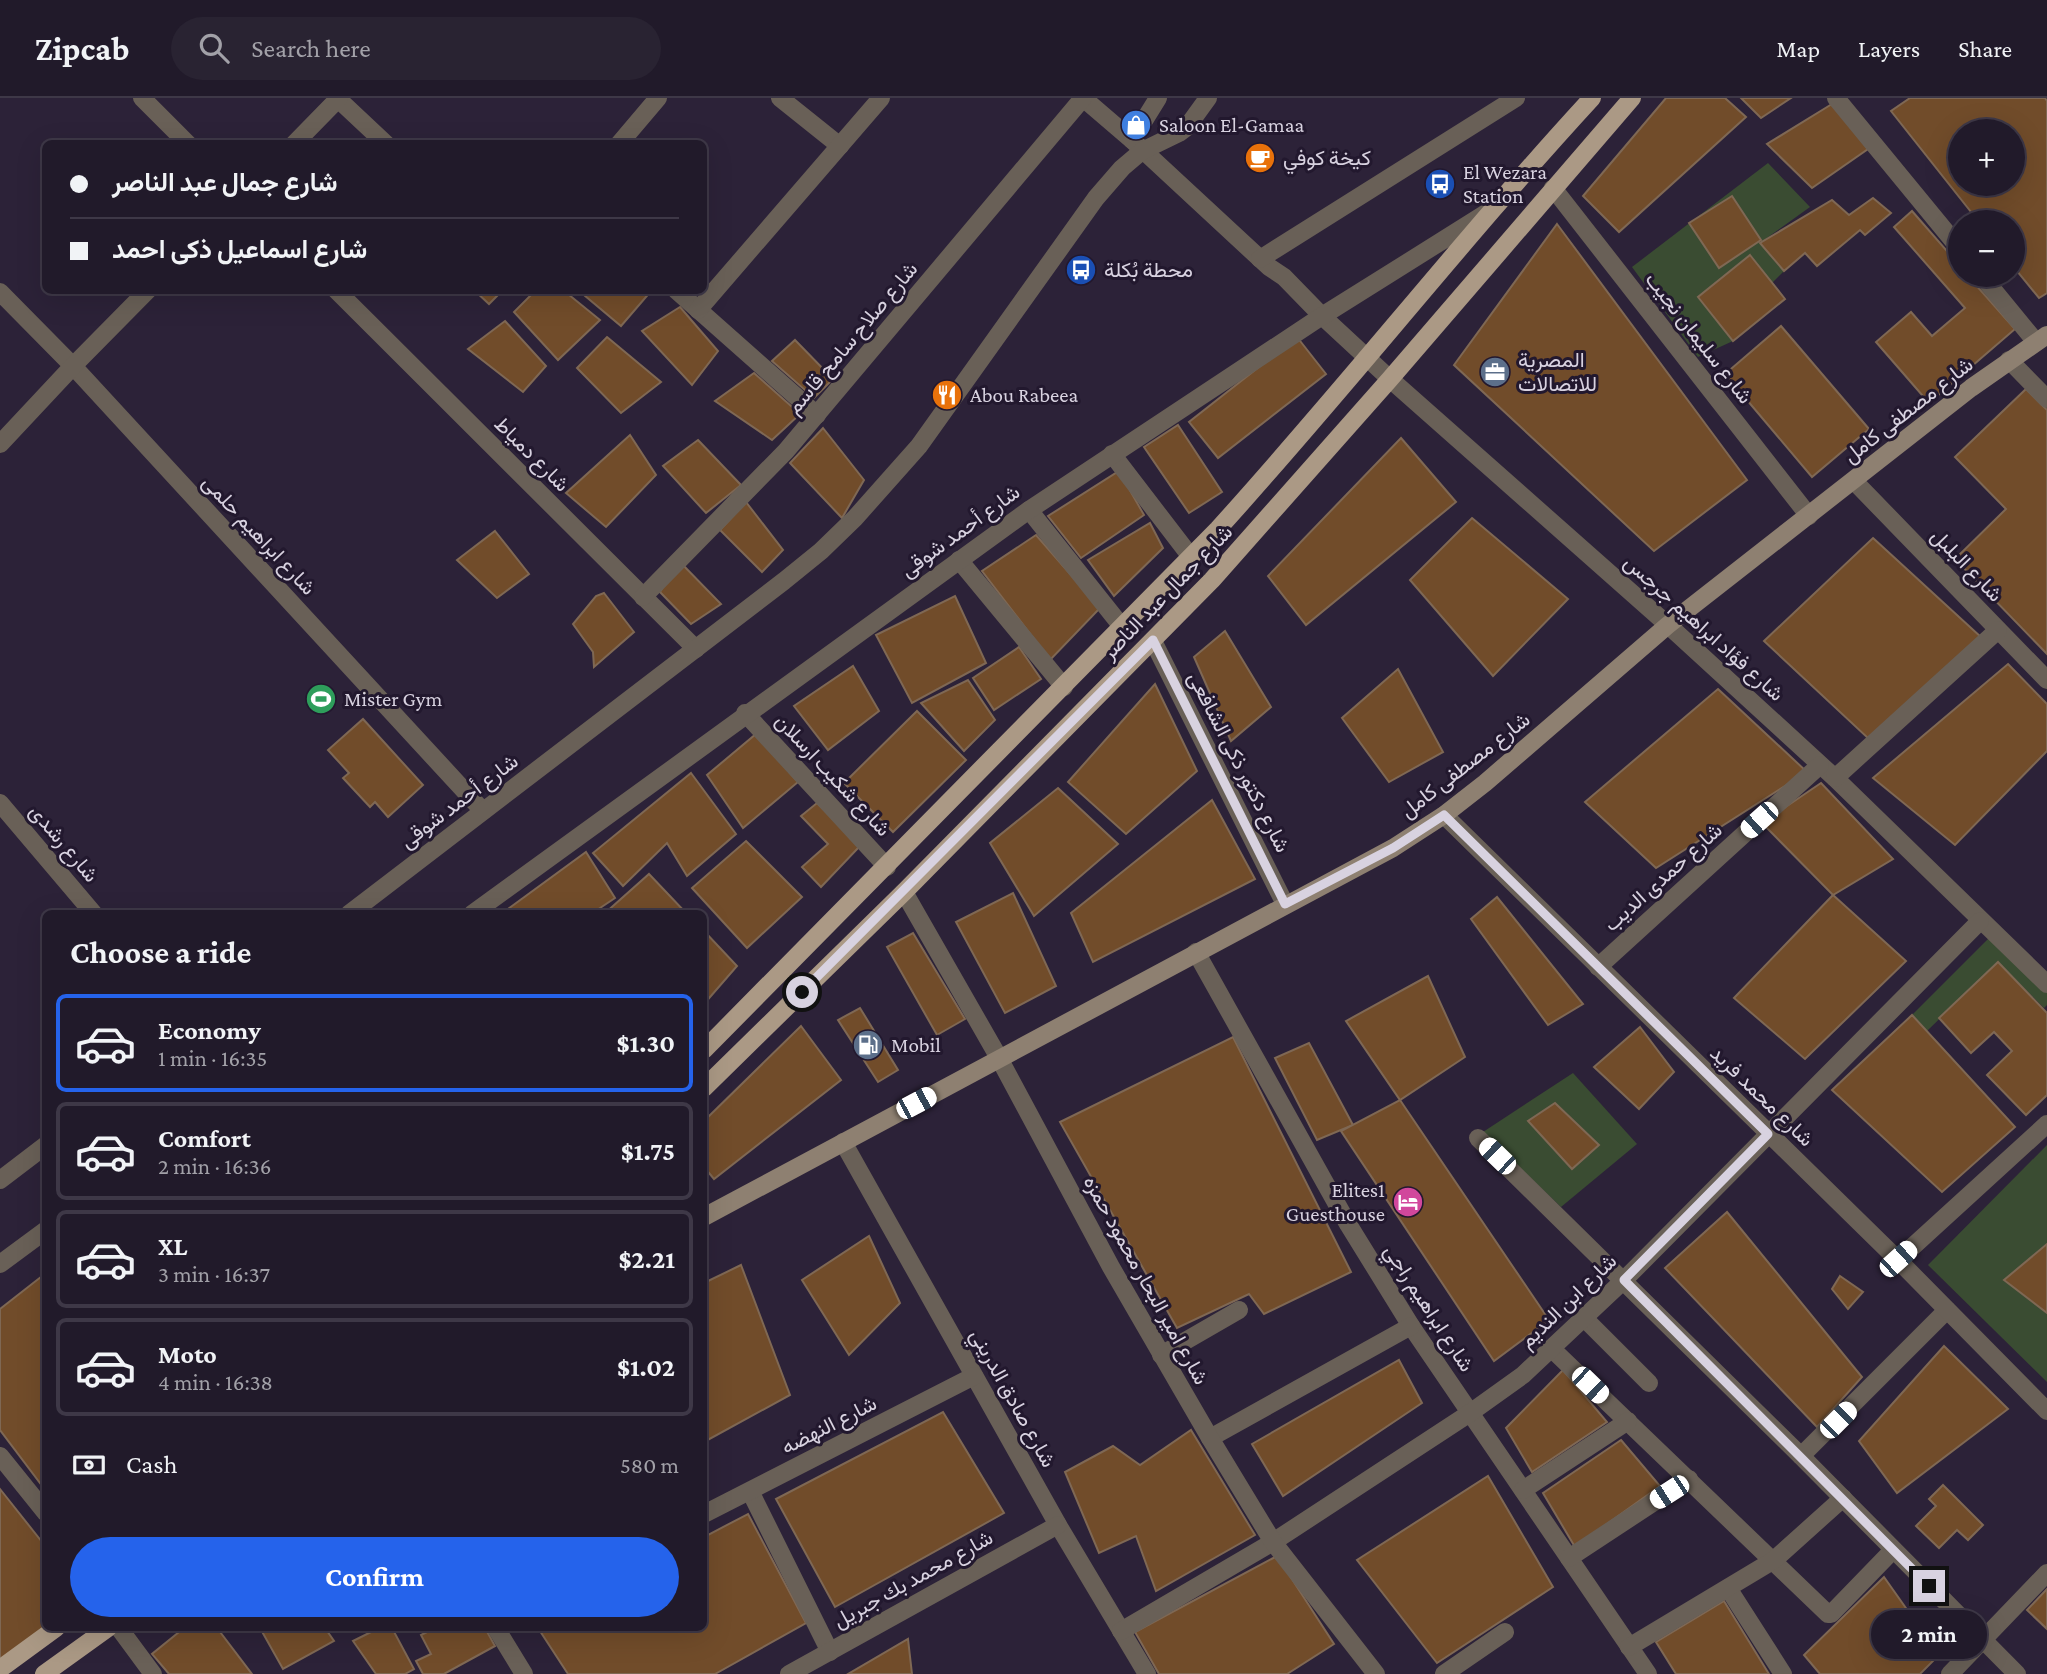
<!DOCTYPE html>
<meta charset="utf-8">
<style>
:root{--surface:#211a2a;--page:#292332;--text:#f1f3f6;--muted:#a2a1a8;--line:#3e3847;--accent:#2563eb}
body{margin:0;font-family:"Crimson Pro",Vazirmatn,serif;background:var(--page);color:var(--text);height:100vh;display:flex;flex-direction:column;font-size:26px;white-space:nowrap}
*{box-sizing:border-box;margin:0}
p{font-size:23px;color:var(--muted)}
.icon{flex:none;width:38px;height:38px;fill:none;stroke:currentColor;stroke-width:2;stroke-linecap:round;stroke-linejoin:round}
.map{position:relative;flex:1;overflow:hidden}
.side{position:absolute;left:42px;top:812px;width:665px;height:721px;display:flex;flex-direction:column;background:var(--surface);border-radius:10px;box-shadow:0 7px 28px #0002,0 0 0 2px var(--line)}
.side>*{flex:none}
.guide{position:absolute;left:42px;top:42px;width:665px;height:154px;border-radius:10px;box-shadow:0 7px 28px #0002,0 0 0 2px var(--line);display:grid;align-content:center;height:154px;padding:0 28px;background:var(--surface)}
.controls{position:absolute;left:1948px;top:21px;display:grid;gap:14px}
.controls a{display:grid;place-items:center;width:77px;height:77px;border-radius:50%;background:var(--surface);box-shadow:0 7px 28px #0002,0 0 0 2px var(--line);font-size:35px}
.end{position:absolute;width:32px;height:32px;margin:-16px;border:9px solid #d8d2e0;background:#111;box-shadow:0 0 0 4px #111}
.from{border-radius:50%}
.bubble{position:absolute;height:49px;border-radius:24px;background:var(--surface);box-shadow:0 7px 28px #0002,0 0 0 2px var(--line);font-size:23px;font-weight:700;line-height:49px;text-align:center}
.car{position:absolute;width:21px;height:42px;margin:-21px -10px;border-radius:9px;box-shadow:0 0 5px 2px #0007;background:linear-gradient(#fff 24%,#345 0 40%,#fff 0 76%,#345 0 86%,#fff 0)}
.guide b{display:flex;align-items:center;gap:24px;height:66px;font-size:26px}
.guide b+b{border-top:2px solid var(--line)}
.guide i{width:18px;height:18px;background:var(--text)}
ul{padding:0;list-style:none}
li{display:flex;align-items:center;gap:21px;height:98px;margin:0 14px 10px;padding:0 14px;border:4px solid var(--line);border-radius:10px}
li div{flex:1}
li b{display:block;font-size:26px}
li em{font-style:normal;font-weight:700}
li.selected{border-color:var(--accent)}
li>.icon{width:63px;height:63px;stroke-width:1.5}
h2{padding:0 28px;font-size:32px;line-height:84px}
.pay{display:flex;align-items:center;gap:18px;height:77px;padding:0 28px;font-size:26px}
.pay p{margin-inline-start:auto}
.cta{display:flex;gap:14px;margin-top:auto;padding:14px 28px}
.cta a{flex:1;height:80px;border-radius:42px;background:var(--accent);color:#fff;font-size:28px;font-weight:700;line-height:80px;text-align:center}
header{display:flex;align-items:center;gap:42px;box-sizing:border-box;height:98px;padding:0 35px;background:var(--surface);border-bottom:2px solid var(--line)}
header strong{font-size:33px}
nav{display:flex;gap:38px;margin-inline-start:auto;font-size:24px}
.search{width:490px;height:63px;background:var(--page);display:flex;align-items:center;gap:18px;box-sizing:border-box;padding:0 24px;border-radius:38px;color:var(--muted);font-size:26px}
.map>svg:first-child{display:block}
.green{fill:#3a4c32}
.building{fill:#714c2a;stroke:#7f6854;stroke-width:2;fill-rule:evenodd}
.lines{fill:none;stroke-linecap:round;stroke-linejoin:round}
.minor{stroke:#696057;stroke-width:18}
.tertiary{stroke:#696057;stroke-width:18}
.secondary{stroke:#8e8071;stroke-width:18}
.primary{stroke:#ab9985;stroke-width:18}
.route{stroke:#d8d2e0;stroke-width:9}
.labels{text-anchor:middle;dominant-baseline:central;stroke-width:6;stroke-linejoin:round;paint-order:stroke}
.poi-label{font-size:21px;fill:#d8d2e0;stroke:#22182e;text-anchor:start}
.street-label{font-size:21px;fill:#d8d2e0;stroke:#22182e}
</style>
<header>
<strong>Zipcab</strong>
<div class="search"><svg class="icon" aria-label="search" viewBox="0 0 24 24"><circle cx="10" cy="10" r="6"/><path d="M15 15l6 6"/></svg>Search here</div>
<nav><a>Map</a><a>Layers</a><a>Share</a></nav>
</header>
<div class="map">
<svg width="2047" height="1576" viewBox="0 0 2047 1576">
<rect width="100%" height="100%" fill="#2c2238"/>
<g class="green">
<path d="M1768 65 1810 109 1760 145 1784 173 1772 185 1750 158 1733 243 1698 259 1632 169Z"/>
<path d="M1996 833 2047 884V907L2044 910 1998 864 1927 933 1912 917Z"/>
<path d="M1573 975 1637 1046 1561 1109 1483 1034Z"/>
<path d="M2047 1047V1284L1928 1167Z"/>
</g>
<g class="building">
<path d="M1666 0H1725L1746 19 1619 134 1583 98Z"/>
<path d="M1741 0H1791L1761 20Z"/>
<path d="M1910 0H2045L2047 3V195L2039 200 2012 167V124H1979L1891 13ZM1960 33H2012V86H1960Z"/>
<path d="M1832 6 1868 51 1812 90 1767 46Z"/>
<path d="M1732 98 1761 142 1719 170 1689 125Z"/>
<path d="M1873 100 1891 115 1865 137 1860 132 1817 168 1805 155 1784 173 1760 145 1832 102 1849 117Z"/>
<path d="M1912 113 1960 168V177H1967L2015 231 1929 305 1876 244 1911 214 1932 238 1965 210 1894 129Z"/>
<path d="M1557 126 1747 382 1654 453 1454 267Z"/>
<path d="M1750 157 1785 201 1733 243 1698 199Z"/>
<path d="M474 192H503L489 206Z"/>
<path d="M536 192H563L600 222 558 262 514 214Z"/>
<path d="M578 192H652L621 228Z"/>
<path d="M680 209 718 253 692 287 642 233Z"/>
<path d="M505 223 546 268 523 294 468 251Z"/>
<path d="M1781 228 1869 331 1812 379 1725 276Z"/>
<path d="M607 239 661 284 621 315 577 270Z"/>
<path d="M1297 239 1326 276 1218 360 1189 324Z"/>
<path d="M795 242 833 281 814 300 772 263Z"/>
<path d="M754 275 800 316 772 342 715 303Z"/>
<path d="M2026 291 2047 312V556L1955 461 2006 411 1955 359Z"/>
<path d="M1178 327 1222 394 1189 415 1144 349Z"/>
<path d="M823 330 864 382 842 420 790 365Z"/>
<path d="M630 337 656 377 606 429 566 395Z"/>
<path d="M1401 340 1456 404 1306 527 1268 478Z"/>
<path d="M698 342 741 387 706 415 663 368Z"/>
<path d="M1119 373 1144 417 1081 460 1048 418Z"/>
<path d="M746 404 783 452 762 474 720 432Z"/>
<path d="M1472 420 1568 501 1493 578 1410 482Z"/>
<path d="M1150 425 1163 450 1114 498 1088 462Z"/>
<path d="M495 433 529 476 497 500 457 462Z"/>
<path d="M1036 437 1100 510 1050 562 982 473Z"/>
<path d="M1873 440 1982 540 1870 642 1764 543Z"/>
<path d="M679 463 721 506 691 526 660 494Z"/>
<path d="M604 495 634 534 594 569 593 554 573 526 596 498Z"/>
<path d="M955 498 986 565 912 605 876 537Z"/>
<path d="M1225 533 1271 609 1231 643 1194 559Z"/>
<path d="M1019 549 1041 581 994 612 973 580Z"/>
<path d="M2008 566 2047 606V653L1955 747 1873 680Z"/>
<path d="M853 568 879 613 828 652 794 608Z"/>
<path d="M1398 571 1443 654 1389 684 1342 620Z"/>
<path d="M968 582 995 622 964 653 921 605Z"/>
<path d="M1155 586 1197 673 1126 736 1068 684Z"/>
<path d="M1718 591 1807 674 1656 770 1585 704Z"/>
<path d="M917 613 966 662 893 734 844 685Z"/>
<path d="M363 621 423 687 388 719 375 704 370 709 343 680 349 675 328 652Z"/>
<path d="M756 636 798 684 743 730 707 677Z"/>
<path d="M691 675 736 736 687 778 667 745 623 788 593 755Z"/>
<path d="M1821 685 1893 761 1833 797 1762 725Z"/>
<path d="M1058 690 1118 746 1034 818 990 745Z"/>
<path d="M1212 702 1255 781 1093 864 1071 815Z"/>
<path d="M817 705 860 748 821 789 802 769 828 746 801 718Z"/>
<path d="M746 743 802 799 747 850 692 790Z"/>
<path d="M586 754 615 800 591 816H512L508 811Z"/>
<path d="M649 776 687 816H604Z"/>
<path d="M1013 795 1056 888 1005 915 956 824Z"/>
<path d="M1833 797 1906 863 1805 961 1734 900Z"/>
<path d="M1497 799 1583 906 1548 927 1471 821Z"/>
<path d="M704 833 737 868 704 906Z"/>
<path d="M913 835 965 921 937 937 887 849Z"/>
<path d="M1998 864 2047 915V997L2026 1017 1987 977 2012 953 1994 934 1971 955 1939 920Z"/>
<path d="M1428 878 1465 959 1400 1002 1346 923Z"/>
<path d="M860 910 898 972 878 984 838 922Z"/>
<path d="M1912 917 2015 1029 1942 1094 1832 992Z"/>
<path d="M801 928 841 982 714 1081 704 1069V1023Z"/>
<path d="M1640 929 1674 974 1639 1011 1594 969Z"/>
<path d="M1233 939 1351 1174 1264 1216 1249 1196 1177 1230 1060 1024Z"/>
<path d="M1309 945 1353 1027 1317 1042 1275 960Z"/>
<path d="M1400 1002 1549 1222 1494 1263 1341 1033Z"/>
<path d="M1555 1005 1599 1047 1572 1071 1528 1023Z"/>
<path d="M1727 1114 1862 1279 1817 1329 1665 1170Z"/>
<path d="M869 1138 900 1205 849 1257 802 1182Z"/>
<path d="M2047 1146V1215L2004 1182Z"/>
<path d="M741 1167 790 1297 704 1344V1185Z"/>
<path d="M46 1175V1393L0 1332V1211Z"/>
<path d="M1840 1178 1863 1194 1848 1211 1832 1191Z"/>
<path d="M1944 1248 2008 1311 1897 1395 1859 1343Z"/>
<path d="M1399 1262 1422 1305 1283 1398 1252 1346Z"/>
<path d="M1563 1272 1607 1324 1532 1374 1506 1330Z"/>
<path d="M943 1314 1004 1415 835 1509 776 1401Z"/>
<path d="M1191 1332 1255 1437 1156 1493 1136 1438 1099 1455 1065 1374 1113 1348 1140 1367Z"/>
<path d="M1621 1342 1660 1388 1575 1449 1543 1395Z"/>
<path d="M1488 1378 1553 1489 1437 1565 1357 1462Z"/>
<path d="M1943 1387 1983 1427 1968 1442 1957 1432 1939 1450 1916 1428 1936 1408 1929 1401Z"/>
<path d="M0 1391 46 1449V1530L0 1565Z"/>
<path d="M748 1416 806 1525 715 1576H568L538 1530H704V1439Z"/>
<path d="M1277 1458 1334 1546 1287 1576H1159L1135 1534Z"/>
<path d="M1884 1479 1939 1557 1920 1576H1820L1804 1557Z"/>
<path d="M2047 1491V1531L2027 1512Z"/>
<path d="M1724 1503 1769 1576H1676L1656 1544Z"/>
<path d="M184 1530H217L252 1576H169L152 1556Z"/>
<path d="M260 1530H325L334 1543 283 1571Z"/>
<path d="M379 1530H392L414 1571 405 1576H376L353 1543Z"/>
<path d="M435 1530H485L495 1548 444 1576H423L416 1563 431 1556 421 1537Z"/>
<path d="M908 1541 912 1576H848Z"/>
</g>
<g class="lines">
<g class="minor">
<path d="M142 0 188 46"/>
<path d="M780 0 840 48"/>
<path d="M1083 0 1132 42"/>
<path d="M1836 0 1960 151"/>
<path d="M338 1 386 46"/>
<path d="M294 46 339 0"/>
<path d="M619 46 658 0"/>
<path d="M1553 90 1809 418"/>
<path d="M1981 177 2036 244"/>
<path d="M336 192 696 551"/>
<path d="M676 192 817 317"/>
<path d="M0 194 73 268 483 713"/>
<path d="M698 212 881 0"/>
<path d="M1322 218 1390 281 1668 527 1835 680 2047 886"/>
<path d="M2009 262 2047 301"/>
<path d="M0 346 73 268 148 192"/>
<path d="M1112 356 1191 459"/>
<path d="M1854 383 2047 582"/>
<path d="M1029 412 1123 530"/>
<path d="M959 462 1064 589"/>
<path d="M643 499 786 353 1083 0"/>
<path d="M1153 543 1285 806"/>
<path d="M1835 680 1998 532"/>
<path d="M0 705 94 816"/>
<path d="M1196 854 1348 1126 1411 1228 1648 1576"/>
<path d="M1598 869 1820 667"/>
<path d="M1478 1040 1801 1358 2017 1576"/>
<path d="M843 1044 1058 1427 1147 1576"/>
<path d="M1898 1162 2047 1026"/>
<path d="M1585 1221 1649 1285"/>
<path d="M1552 1251 1828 1516H1831L1893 1452"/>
<path d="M1161 1257 1239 1212"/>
<path d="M1210 1340 1411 1228"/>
<path d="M1801 1358 1947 1212"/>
<path d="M1523 1392 1628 1323"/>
<path d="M750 1393 830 1554"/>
<path d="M704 1416 974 1278"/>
<path d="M1569 1460 1689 1381"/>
<path d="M1728 1490 1783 1576"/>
<path d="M119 1530 153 1576"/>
<path d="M496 1530 524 1576"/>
<path d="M1121 1533 1273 1444 1470 1315 1523 1277 1624 1182 1980 823"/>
<path d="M1629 1549 1774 1462 1843 1400"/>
<path d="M789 1576 1058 1427"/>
<path d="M1444 1576 1505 1534"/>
<path d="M1950 1576 2047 1475"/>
</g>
<g class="tertiary">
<path d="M1158 0 1132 42 1269 169 1284 179 1322 218"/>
<path d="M1260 161 1516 0"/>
<path d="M745 615 887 769"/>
<path d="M1444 717 1898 1162 2047 1313"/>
<path d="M904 794 999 960 1111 1169 1210 1340 1273 1444 1376 1576"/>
<path d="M349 816 784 483 821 453 855 420 919 348 1096 100 1122 70 1142 53 1179 35 1187 29 1208 0"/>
<path d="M472 816 1029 412 1322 218 1488 114"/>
<path d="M0 1082 46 1047"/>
<path d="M0 1166 46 1132"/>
<path d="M0 1358 46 1415"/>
</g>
<path class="secondary" d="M704 1119 1393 750 1444 717 1485 685 1668 527 1971 290 2047 237"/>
<g class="primary">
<path d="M704 952 1218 431C1346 290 1463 140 1592 0"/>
<path d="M704 990 904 794 1212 482 1390 281 1632 0"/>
<path d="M0 1571 56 1530"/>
<path d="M44 1576 108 1530"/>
</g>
</g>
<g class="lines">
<path class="route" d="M802 894 1153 542 1285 806 1393 750 1444 717 1768 1036 1624 1182 1929 1488"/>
</g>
<defs>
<g id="shop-disc" transform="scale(1.575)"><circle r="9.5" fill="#3f7fe0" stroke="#22182e"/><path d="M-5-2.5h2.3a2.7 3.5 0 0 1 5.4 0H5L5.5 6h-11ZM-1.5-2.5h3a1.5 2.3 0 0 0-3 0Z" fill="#fff"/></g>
<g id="cafe-disc" transform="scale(1.575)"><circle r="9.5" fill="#e8710a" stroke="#22182e"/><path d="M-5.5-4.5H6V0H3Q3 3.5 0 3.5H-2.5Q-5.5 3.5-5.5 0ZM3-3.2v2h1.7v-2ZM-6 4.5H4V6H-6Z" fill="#fff"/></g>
<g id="bus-disc" transform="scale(1.575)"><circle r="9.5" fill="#1a4fb4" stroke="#22182e"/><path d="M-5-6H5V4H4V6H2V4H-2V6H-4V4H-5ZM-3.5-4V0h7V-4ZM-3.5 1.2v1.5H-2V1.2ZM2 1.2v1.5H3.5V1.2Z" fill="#fff"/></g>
<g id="office-disc" transform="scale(1.575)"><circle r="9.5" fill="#5c6f8a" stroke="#22182e"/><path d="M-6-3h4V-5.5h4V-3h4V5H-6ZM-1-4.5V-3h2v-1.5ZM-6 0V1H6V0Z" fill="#fff"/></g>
<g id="restaurant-disc" transform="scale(1.575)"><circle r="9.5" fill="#e8710a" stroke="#22182e"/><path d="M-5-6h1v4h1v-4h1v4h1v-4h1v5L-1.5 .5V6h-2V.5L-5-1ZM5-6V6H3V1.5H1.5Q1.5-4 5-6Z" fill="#fff"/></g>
<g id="stadium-disc" transform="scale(1.575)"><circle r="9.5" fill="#2e9e5b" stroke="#22182e"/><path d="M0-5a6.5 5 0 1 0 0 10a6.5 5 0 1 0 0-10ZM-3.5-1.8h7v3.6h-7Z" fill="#fff"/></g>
<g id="fuel-disc" transform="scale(1.575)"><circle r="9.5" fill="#5c6f8a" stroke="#22182e"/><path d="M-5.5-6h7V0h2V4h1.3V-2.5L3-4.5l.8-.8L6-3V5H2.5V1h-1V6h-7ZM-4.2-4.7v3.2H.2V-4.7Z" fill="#fff"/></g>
<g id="hotel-disc" transform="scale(1.575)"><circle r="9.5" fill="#d1479c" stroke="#22182e"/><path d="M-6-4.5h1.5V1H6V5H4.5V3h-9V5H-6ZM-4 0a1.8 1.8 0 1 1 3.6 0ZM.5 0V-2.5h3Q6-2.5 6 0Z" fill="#fff"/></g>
</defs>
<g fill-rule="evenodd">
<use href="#shop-disc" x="1136" y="27"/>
<use href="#cafe-disc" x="1260" y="60"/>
<use href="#bus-disc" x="1440" y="86"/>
<use href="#bus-disc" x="1081" y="172"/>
<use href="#office-disc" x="1495" y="274"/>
<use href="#restaurant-disc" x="947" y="297"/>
<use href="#stadium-disc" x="321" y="601"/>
<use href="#fuel-disc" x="868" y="947"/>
<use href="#hotel-disc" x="1408" y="1104"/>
</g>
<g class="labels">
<g class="poi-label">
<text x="1159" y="27">Saloon El-Gamaa</text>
<text x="1283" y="60">كيخة كوفي</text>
<text x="1463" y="74">El Wezara<tspan x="1463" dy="24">Station</tspan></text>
<text x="1104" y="172">محطة بُكلة</text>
<text x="1518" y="262">المصرية<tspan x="1518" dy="24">للاتصالات</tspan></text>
<text x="970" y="297">Abou Rabeea</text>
<text x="344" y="601">Mister Gym</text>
<text x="891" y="947">Mobil</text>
<text x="1385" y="1092" text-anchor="end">Elites1<tspan x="1385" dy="24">Guesthouse</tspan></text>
</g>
<g class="street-label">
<text transform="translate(852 240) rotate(-50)">شارع صلاح سامح قاسم</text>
<text transform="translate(1699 240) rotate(52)">شارع سليمان نجيب</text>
<text transform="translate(1908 312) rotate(-38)">شارع مصطفى كامل</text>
<text transform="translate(532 356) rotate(45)">شارع دمياط</text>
<text transform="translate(960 433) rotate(-36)">شارع أحمد شوقى</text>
<text transform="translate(259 437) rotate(47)">شارع ابراهيم حلمى</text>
<text transform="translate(1967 467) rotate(46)">شارع البلبل</text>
<text transform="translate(1167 494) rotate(-46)">شارع جمال عبد الناصر</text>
<text transform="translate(1704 530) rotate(42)">شارع فؤاد ابراهيم جرجس</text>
<text transform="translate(1239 664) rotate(63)">شارع دكتور ذكى الشافعى</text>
<text transform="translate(1465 667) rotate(-38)">شارع مصطفى كامل</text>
<text transform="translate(833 677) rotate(47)">شارع شكيب ارسلان</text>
<text transform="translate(459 703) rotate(-37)">شارع أحمد شوقى</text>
<text transform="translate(64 745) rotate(50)">شارع رشدى</text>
<text transform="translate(1663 779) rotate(-42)">شارع حمدى الديب</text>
<text transform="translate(1762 998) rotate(44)">شارع محمد فريد</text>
<text transform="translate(1146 1182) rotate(61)">شارع امير البحار محمود حمزه</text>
<text transform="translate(1568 1203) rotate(-44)">شارع ابن النديم</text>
<text transform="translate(1429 1210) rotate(57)">شارع ابراهيم راجي</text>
<text transform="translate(1013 1300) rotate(61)">شارع صادق الدريني</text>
<text transform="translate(829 1327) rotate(-27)">شارع النهضه</text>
<text transform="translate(913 1481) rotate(-29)">شارع محمد بك جبريل</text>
</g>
</g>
</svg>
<div class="controls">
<a>+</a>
<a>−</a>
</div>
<i class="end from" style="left:802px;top:894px"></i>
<i class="end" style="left:1929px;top:1488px"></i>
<div class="bubble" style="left:1871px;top:1512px;width:116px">2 min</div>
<i class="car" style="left:1759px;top:722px;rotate:228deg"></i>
<i class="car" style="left:916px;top:1005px;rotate:62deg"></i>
<i class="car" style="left:1497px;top:1058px;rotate:314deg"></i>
<i class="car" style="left:1898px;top:1161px;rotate:48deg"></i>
<i class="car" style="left:1590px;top:1287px;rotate:134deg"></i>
<i class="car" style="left:1838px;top:1322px;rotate:45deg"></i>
<i class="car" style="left:1669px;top:1394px;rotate:237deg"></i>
<div class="guide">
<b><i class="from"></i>شارع جمال عبد الناصر</b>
<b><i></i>شارع اسماعيل ذكى احمد</b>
</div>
<section class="side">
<h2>Choose a ride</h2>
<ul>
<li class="selected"><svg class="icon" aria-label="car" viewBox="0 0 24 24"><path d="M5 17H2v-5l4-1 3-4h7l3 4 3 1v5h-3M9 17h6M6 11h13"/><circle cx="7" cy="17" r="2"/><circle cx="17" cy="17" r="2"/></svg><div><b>Economy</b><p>1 min · 16:35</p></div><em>$1.30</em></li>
<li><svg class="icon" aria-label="car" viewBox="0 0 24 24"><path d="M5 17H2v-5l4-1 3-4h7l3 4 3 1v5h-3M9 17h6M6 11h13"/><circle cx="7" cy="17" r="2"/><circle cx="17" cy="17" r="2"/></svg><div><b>Comfort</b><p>2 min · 16:36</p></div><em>$1.75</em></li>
<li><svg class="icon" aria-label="car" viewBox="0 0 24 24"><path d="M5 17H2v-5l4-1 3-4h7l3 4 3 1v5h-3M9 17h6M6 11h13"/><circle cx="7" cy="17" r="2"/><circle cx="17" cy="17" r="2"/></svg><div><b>XL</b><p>3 min · 16:37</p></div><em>$2.21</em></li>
<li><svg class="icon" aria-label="car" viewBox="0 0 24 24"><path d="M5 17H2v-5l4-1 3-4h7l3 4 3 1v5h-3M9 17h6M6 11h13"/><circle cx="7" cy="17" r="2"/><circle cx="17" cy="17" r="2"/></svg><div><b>Moto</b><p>4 min · 16:38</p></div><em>$1.02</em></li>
</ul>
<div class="pay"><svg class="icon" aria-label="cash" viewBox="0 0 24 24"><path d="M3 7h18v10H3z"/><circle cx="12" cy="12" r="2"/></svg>Cash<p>580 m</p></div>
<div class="cta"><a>Confirm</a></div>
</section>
</div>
